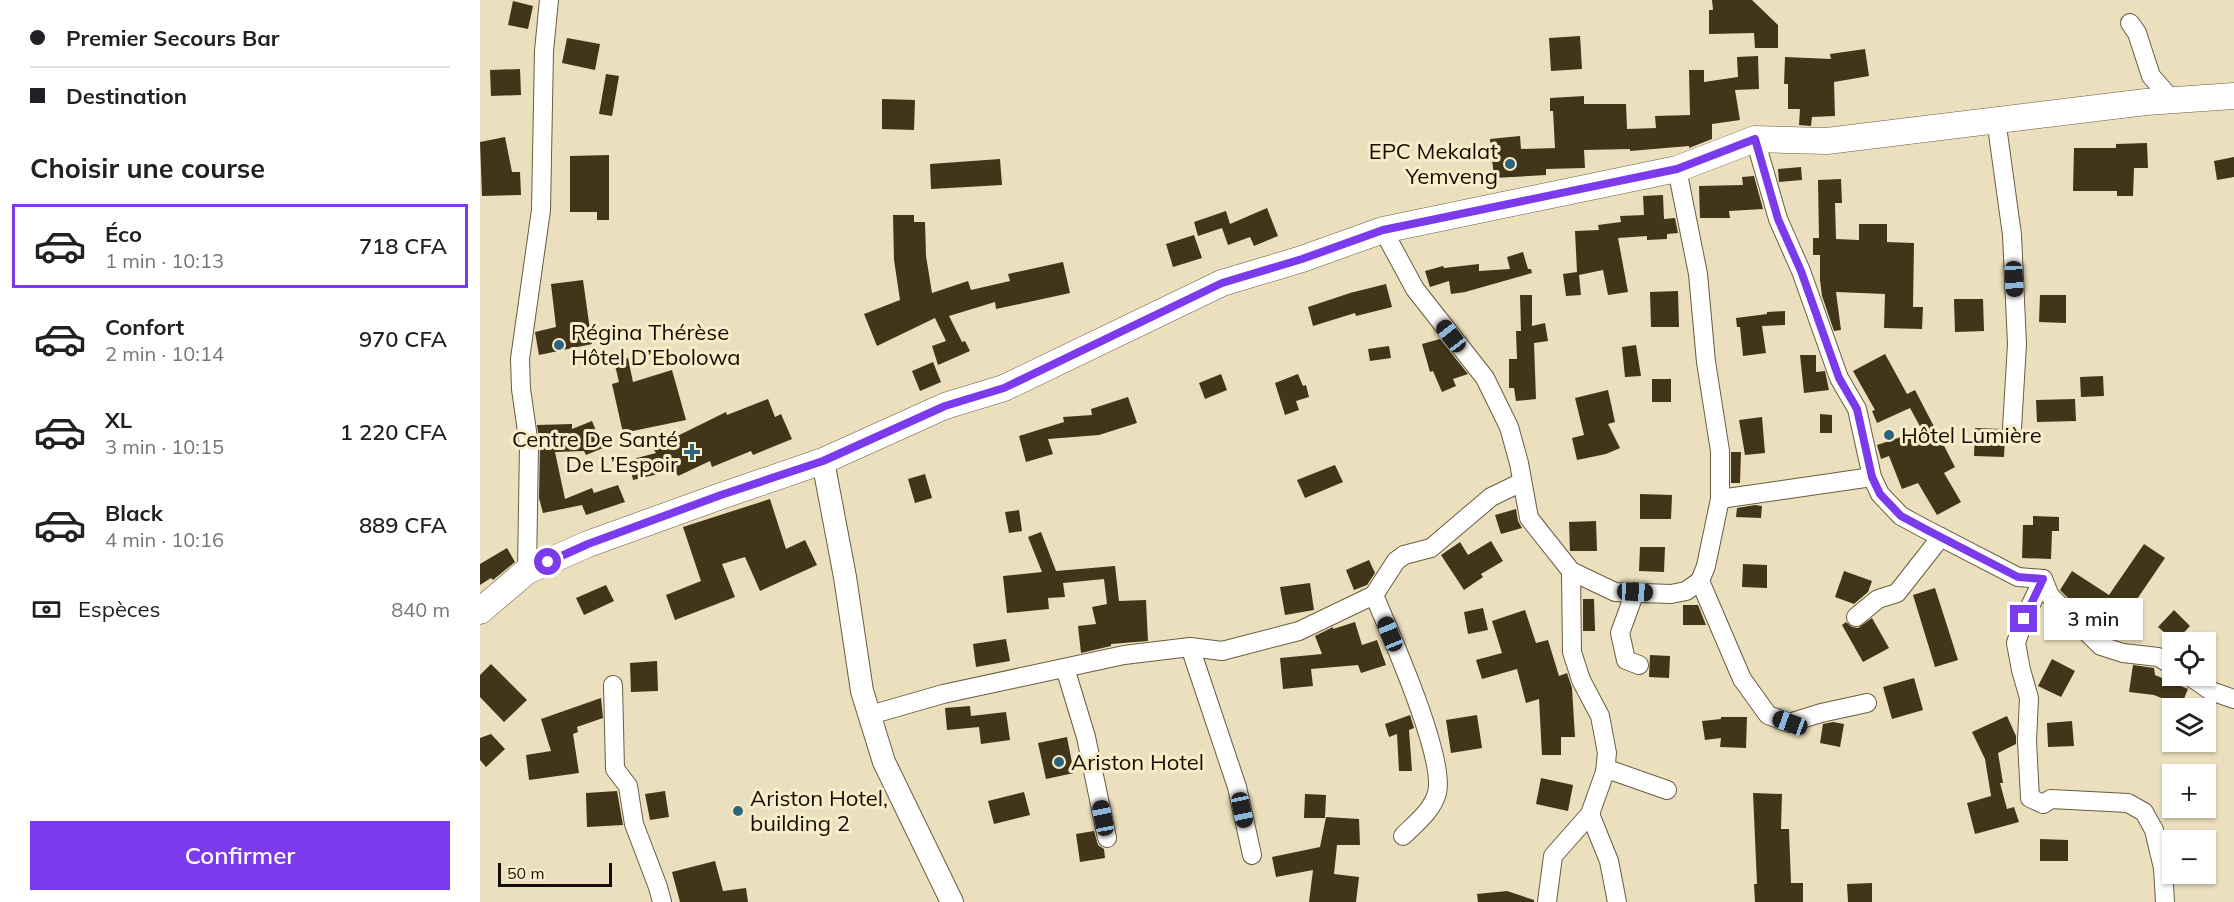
<!DOCTYPE html>
<html lang="fr">
<meta charset="utf-8">
<style>
:root{--surface:#fff;--page:#f6f6f6;--text:#202124;--muted:#757577;--line:#e0e0e0;--accent:#7c3aed}
body{margin:0;font-family:Mulish,sans-serif;background:var(--page);color:var(--text);height:100vh;display:flex;flex-direction:column;font-size:22px;white-space:nowrap}
*{box-sizing:border-box;margin:0}
p{font-size:20px;color:var(--muted)}
.icon{flex:none;width:33px;height:33px;fill:none;stroke:currentColor;stroke-width:2;stroke-linecap:round;stroke-linejoin:round}
.map{position:relative;flex:1;overflow:hidden}
.details{display:flex;flex-direction:column;background:var(--surface);width:480px}
.details>*{flex:none}
.banner{display:grid;align-content:center;height:132px;padding:0 30px;background:var(--surface)}
.buttons{position:absolute;left:1682px;top:632px;display:grid;gap:12px}
.buttons a{display:grid;place-items:center;width:54px;height:54px;border-radius:0px;background:var(--surface);box-shadow:0 2px 4px #0004;font-size:30px}
.scale{position:absolute;left:18px;bottom:15px;width:114px;box-sizing:border-box;padding-left:6px;border:3px solid #130e04;border-top:0;font-size:16px;line-height:21px;white-space:nowrap;color:#130e04;-webkit-text-stroke:4px #f9ecc9;paint-order:stroke}
.end{position:absolute;width:27px;height:27px;margin:-14px;border:8px solid #7c3aed;background:#fff;box-shadow:0 0 0 3px #fff}
.from{border-radius:50%}
.bubble{position:absolute;height:42px;border-radius:0px;background:var(--surface);box-shadow:0 2px 4px #0004;font-size:20px;font-weight:600;line-height:42px;text-align:center}
.car{position:absolute;width:18px;height:36px;margin:-18px -9px;border-radius:8px;box-shadow:0 0 4px 2px #0007;background:linear-gradient(#222 24%,#8ab4d8 0 40%,#222 0 76%,#8ab4d8 0 86%,#222 0)}
.banner b{display:flex;align-items:center;gap:21px;height:57px;font-size:22px}
.banner b+b{border-top:2px solid var(--line)}
.banner i{width:15px;height:15px;background:var(--text)}
ul{padding:0;list-style:none}
li{display:flex;align-items:center;gap:18px;height:84px;margin:0 12px 9px;padding:0 18px;border:3px solid transparent;border-radius:0px}
li div{flex:1}
li b{display:block;font-size:22px}
li em{font-style:normal;font-weight:600}
li.selected{border-color:var(--accent)}
li>.icon{width:54px;height:54px;stroke-width:1.5}
h2{padding:0 30px;font-size:27px;line-height:72px}
.pay{display:flex;align-items:center;gap:15px;height:66px;padding:0 30px;font-size:22px}
.pay p{margin-inline-start:auto}
.action{display:flex;gap:12px;margin-top:auto;padding:12px 30px}
.action a{flex:1;height:69px;border-radius:0px;background:var(--accent);color:#fff;font-size:24px;font-weight:600;line-height:69px;text-align:center}
main{display:flex;flex:1;min-height:0}
.map>svg:first-child{display:block}
.building{fill:#413619}
.lines{fill:none;stroke-linecap:round;stroke-linejoin:round}
.minor-casing{stroke:#685d3f;stroke-width:20}
.tertiary-casing{stroke:#685d3f;stroke-width:24}
.secondary-casing{stroke:#685d3f;stroke-width:27}
.minor{stroke:#fff;stroke-width:18}
.tertiary{stroke:#fff;stroke-width:22}
.secondary{stroke:#fff;stroke-width:26}
.route{stroke:#7c3aed;stroke-width:8}
.poi-dot{fill:#2c647f;stroke:#f9ecc9;stroke-width:2}
.labels{text-anchor:middle;dominant-baseline:central;stroke-width:6;stroke-linejoin:round;paint-order:stroke}
.poi-label{font-size:22px;fill:#130e04;stroke:#f9ecc9;text-anchor:start}
</style>
<main>
<section class="details">
<div class="banner">
<b><i class="from"></i>Premier Secours Bar</b>
<b><i></i>Destination</b>
</div>
<h2>Choisir une course</h2>
<ul>
<li class="selected"><svg class="icon" aria-label="car" viewBox="0 0 24 24"><path d="M5 17H2v-5l4-1 3-4h7l3 4 3 1v5h-3M9 17h6M6 11h13"/><circle cx="7" cy="17" r="2"/><circle cx="17" cy="17" r="2"/></svg><div><b>Éco</b><p>1 min · 10:13</p></div><em>718 CFA</em></li>
<li><svg class="icon" aria-label="car" viewBox="0 0 24 24"><path d="M5 17H2v-5l4-1 3-4h7l3 4 3 1v5h-3M9 17h6M6 11h13"/><circle cx="7" cy="17" r="2"/><circle cx="17" cy="17" r="2"/></svg><div><b>Confort</b><p>2 min · 10:14</p></div><em>970 CFA</em></li>
<li><svg class="icon" aria-label="car" viewBox="0 0 24 24"><path d="M5 17H2v-5l4-1 3-4h7l3 4 3 1v5h-3M9 17h6M6 11h13"/><circle cx="7" cy="17" r="2"/><circle cx="17" cy="17" r="2"/></svg><div><b>XL</b><p>3 min · 10:15</p></div><em>1 220 CFA</em></li>
<li><svg class="icon" aria-label="car" viewBox="0 0 24 24"><path d="M5 17H2v-5l4-1 3-4h7l3 4 3 1v5h-3M9 17h6M6 11h13"/><circle cx="7" cy="17" r="2"/><circle cx="17" cy="17" r="2"/></svg><div><b>Black</b><p>4 min · 10:16</p></div><em>889 CFA</em></li>
</ul>
<div class="pay"><svg class="icon" aria-label="cash" viewBox="0 0 24 24"><path d="M3 7h18v10H3z"/><circle cx="12" cy="12" r="2"/></svg>Espèces<p>840 m</p></div>
<div class="action"><a>Confirmer</a></div>
</section>
<div class="map">
<svg width="1754" height="902" viewBox="0 0 1754 902">
<rect width="100%" height="100%" fill="#ebdfbd"/>
<g class="building">
<path d="M1232 0H1272L1298 25V48H1275L1274 33 1229 34V10H1233Z"/>
<path d="M33 1 53 6 48 29 28 25Z"/>
<path d="M1100 36 1102 69 1071 71 1069 38Z"/>
<path d="M87 38 120 44 115 70 82 63Z"/>
<path d="M1385 49 1389 76 1354 82 1355 116 1332 117 1331 126 1319 125 1320 109H1308V84H1304L1305 57 1351 59 1350 54Z"/>
<path d="M1278 56 1279 89 1255 90 1260 120 1232 124V139L1209 148V146L1150 151V149L1104 150 1105 168 1066 169V175L1014 178 1010 139 1040 136 1041 149 1075 148 1073 111H1070V98L1104 96V104H1146L1147 129 1176 128 1175 116 1210 115 1209 70H1224V82L1258 77 1257 57Z"/>
<path d="M40 69 41 95 11 96 10 70Z"/>
<path d="M126 74 139 76 132 116 119 114Z"/>
<path d="M402 99 435 100 434 130 402 129Z"/>
<path d="M25 137 32 172H40L41 195 2 196 0 142Z"/>
<path d="M1667 143 1668 168H1654L1653 196H1637V191H1593L1594 148H1636V144Z"/>
<path d="M129 155V220H117V212H90V156Z"/>
<path d="M1754 157V177L1737 180 1734 161Z"/>
<path d="M520 159 522 185 451 189 450 164Z"/>
<path d="M1321 167 1322 180 1299 182 1298 169Z"/>
<path d="M1274 176 1283 209 1249 211 1250 218H1220L1219 186 1263 185 1262 177Z"/>
<path d="M1361 179 1362 203H1355L1356 239 1379 240V224H1407V242L1434 243 1433 307H1443L1442 329 1404 328 1405 294 1356 292 1361 330 1354 331 1342 296 1340 280V255H1333V238H1339L1338 180Z"/>
<path d="M1183 195 1184 219 1195 218 1198 233 1187 234V239L1167 240V236L1138 238 1148 292 1128 295 1123 270 1099 275 1101 295 1086 296 1083 274 1097 272 1095 231 1119 230 1118 225 1141 222 1140 216 1164 215 1163 196Z"/>
<path d="M787 208 798 236 774 246 770 237 748 245 742 228 718 236 714 222 746 211 750 224Z"/>
<path d="M413 215H434V222H445L446 256 452 293 488 281 491 290 530 281 528 274 583 262 590 293 516 309 515 302 469 316 482 342 485 341 490 351 458 365 452 346 466 341 455 318 397 346 384 314 420 300 414 260Z"/>
<path d="M714 235 722 258 693 267 686 244Z"/>
<path d="M1043 252 1048 269H1051L1052 273 985 292 971 294 969 281 950 287 945 271 963 266 964 268 999 264V271L1030 269 1027 257Z"/>
<path d="M103 280 112 344 59 355 55 332 76 327 71 284Z"/>
<path d="M906 284 912 307 876 316 875 313 833 326 828 307 870 293Z"/>
<path d="M1198 291 1199 327H1171L1170 292Z"/>
<path d="M1040 295H1052V326L1065 323 1068 341 1054 343 1056 399 1036 401 1034 388H1029V359H1037L1036 331H1041Z"/>
<path d="M1560 295H1586V323L1559 322Z"/>
<path d="M1474 299H1503L1504 331 1475 332Z"/>
<path d="M1305 311V325L1282 326 1286 353 1263 356 1260 327H1257L1256 318 1287 314V312Z"/>
<path d="M960 339 988 374 973 379 976 386 962 392 953 371 950 372 942 344Z"/>
<path d="M1156 345 1161 376 1145 377 1142 347Z"/>
<path d="M909 346 911 358 890 361 888 349Z"/>
<path d="M1405 354 1427 394 1435 390 1475 467 1464 473 1481 502 1457 515 1438 483 1422 489 1409 456 1401 459 1397 445 1442 430 1430 408 1397 423 1392 411 1395 410 1373 371Z"/>
<path d="M1320 355H1336V372L1345 371 1349 390 1324 393Z"/>
<path d="M148 358 153 382 192 370 206 420 143 433 132 384 139 382 134 361Z"/>
<path d="M453 362 461 382 440 391 432 371Z"/>
<path d="M741 374 747 390 725 399 719 383Z"/>
<path d="M818 374 823 386 826 385 829 397 816 401 819 410 805 415 795 383Z"/>
<path d="M1623 376 1624 396 1601 397 1600 377Z"/>
<rect x="1172" y="379" width="19" height="23"/>
<path d="M1128 390 1135 422 1128 424 1140 448 1126 454 1097 460 1092 438 1104 435 1095 398Z"/>
<path d="M648 397 657 423 619 435 568 439 573 454 546 462 539 436 584 422 583 417 612 415 611 409Z"/>
<path d="M288 399 295 417 301 414 312 439 273 455 271 451 232 467 230 461 198 476 195 470 153 480 149 460 176 453 173 448 246 412 247 415Z"/>
<path d="M1595 399 1596 421 1557 422 1556 400Z"/>
<path d="M1340 414 1352 415V433H1340Z"/>
<path d="M1282 417 1285 453 1265 455 1259 420Z"/>
<path d="M112 421 123 448 106 455 104 451 75 452 85 499 112 488 114 493 138 485 145 502 106 515 102 505 63 513 59 498 60 445 57 425 92 424V429Z"/>
<path d="M1495 428 1521 429 1525 436 1524 457 1494 456Z"/>
<path d="M1251 452H1261L1260 483H1251Z"/>
<path d="M855 465 863 482 825 498 817 480Z"/>
<path d="M445 474 452 498 435 503 428 479Z"/>
<path d="M1160 494 1192 495 1191 519H1160Z"/>
<path d="M290 499 306 549 325 540 337 565 280 591 265 557 242 564 255 597 195 620 186 595 221 581 203 527Z"/>
<path d="M1275 505 1282 506 1281 518 1256 517 1257 508Z"/>
<path d="M1036 509 1038 521 1042 528 1021 534 1015 515Z"/>
<path d="M539 510 542 531 529 533 525 512Z"/>
<path d="M1553 516 1579 517V531H1572L1571 559 1542 558 1543 525H1553Z"/>
<path d="M1116 521 1117 551H1090L1089 522Z"/>
<path d="M561 532 576 571 635 566 639 601 666 600 668 641 631 644V646L601 653 598 626 616 624 612 607 627 604 624 579 583 583 585 597 568 598 569 609 527 613 523 576 562 572 548 537Z"/>
<path d="M1011 541 1023 561 1001 574 1003 577 984 590 961 555 980 542 988 555Z"/>
<path d="M1664 544 1685 558 1636 630 1590 600 1580 590 1592 571 1629 595Z"/>
<path d="M1160 547H1185L1184 572 1159 571Z"/>
<path d="M27 548 35 562 13 580 11 578 0 585V564Z"/>
<path d="M889 560 895 573 887 585 874 590 866 570Z"/>
<path d="M1263 564 1287 565V588L1262 587Z"/>
<path d="M1364 571 1392 581 1388 592 1374 604 1355 597Z"/>
<path d="M830 583 834 610 805 615 800 587Z"/>
<path d="M126 585 134 601 104 615 96 598Z"/>
<path d="M1455 588 1478 660 1455 667 1433 595Z"/>
<path d="M1103 599H1114L1115 631H1103Z"/>
<path d="M1203 605H1218L1226 625H1203Z"/>
<path d="M1003 608 1008 630 988 634 984 612Z"/>
<path d="M1045 610 1056 643 1068 640 1079 676 1087 673 1092 688 1095 737H1081V755H1062L1059 699 1046 703 1037 669 1002 679 996 660 1022 653 1012 621Z"/>
<path d="M1694 610 1710 626 1695 642 1678 627Z"/>
<path d="M1392 618 1409 648 1383 662 1362 625 1366 622 1372 627 1378 628Z"/>
<path d="M875 622 882 645 897 640 906 665 881 673 878 665 831 669 833 686 803 689 800 658 842 654 835 636 853 627V629Z"/>
<path d="M526 639 530 661 496 667 493 644Z"/>
<path d="M1170 655 1190 656 1189 678 1169 677Z"/>
<path d="M1572 659 1595 671 1581 697 1558 686Z"/>
<path d="M177 661 178 691 151 692 150 663Z"/>
<path d="M11 664 47 700 24 722 0 697V675Z"/>
<path d="M1653 665 1674 668 1675 675 1708 689 1701 706 1674 695 1649 692Z"/>
<path d="M1434 678 1443 710 1412 719 1403 687Z"/>
<path d="M121 698 123 718 97 727 98 732 93 734 99 773 49 780 46 755 71 751 61 719Z"/>
<path d="M490 706 491 716 526 712 530 740 501 744 499 727 467 730 465 708Z"/>
<path d="M930 715 934 728 929 730 932 771H919L917 734 909 737 905 724Z"/>
<path d="M997 715 1002 748 971 753 966 720Z"/>
<path d="M1527 716 1536 736V744L1518 753 1523 783H1520L1527 809 1534 807 1539 822 1495 834 1487 803 1511 796 1505 759 1492 732Z"/>
<path d="M1241 717H1267L1266 748 1240 747 1241 738 1225 740 1222 721 1241 719Z"/>
<path d="M1592 721 1594 746 1568 747 1567 723Z"/>
<path d="M1353 722 1364 724 1360 747 1340 743 1343 724Z"/>
<path d="M11 734 25 749 6 767 0 760V738Z"/>
<path d="M587 737 594 773 566 779 558 743Z"/>
<path d="M1061 778 1093 785 1088 811 1056 804Z"/>
<path d="M137 791 143 825 107 827 106 793Z"/>
<path d="M185 791 189 817 170 820 165 794Z"/>
<path d="M544 792 550 815 514 824 508 801Z"/>
<path d="M1273 793 1302 794 1301 829H1309L1311 883H1323V902H1275L1274 884H1277Z"/>
<path d="M825 794 846 795 845 818H824Z"/>
<path d="M846 817 879 819 880 845H857L854 874 879 877 876 902H829L833 870 796 877 792 857 840 847Z"/>
<path d="M614 831 618 845 624 849 625 858 600 862 596 834Z"/>
<path d="M1560 839 1588 840V861H1560Z"/>
<path d="M235 861 243 891 266 888 268 902H200L192 872Z"/>
<path d="M1392 883V902H1368L1367 884Z"/>
<path d="M1027 891 1054 900V902H998L997 894Z"/>
</g>
<g class="lines">
<g class="minor-casing">
<g id="minor">
<path d="M1650 23 1657 33 1671 76 1692 100"/>
<path d="M1516 119 1532 235 1537 344 1532 428"/>
<path d="M1275 139 1298 219 1321 271 1359 378 1377 409 1392 477 1400 494 1421 516 1447 530 1538 577 1563 579"/>
<path d="M903 230 935 289 1005 378 1029 427 1039 463 1049 518 1091 571 1135 592 1191 594 1206 591 1220 581 1226 566 1240 499V451L1226 362 1218 274 1197 169"/>
<path d="M1240 499 1392 477"/>
<path d="M47 571 49 445 41 389 40 359 61 210 64 51 69 0"/>
<path d="M1563 579 1544 619 1536 643 1541 670 1549 698 1547 741 1550 798 1563 804 1571 799 1648 803 1664 812 1674 830 1683 868 1685 902"/>
<path d="M1563 579 1570 596 1621 646 1643 653 1678 657 1692 665"/>
<path d="M1220 581 1262 679 1288 715 1309 723 1341 713 1387 703"/>
<path d="M1155 592 1140 633 1146 660 1159 665"/>
<path d="M894 595C910 633 966 758 957 793 952 811 936 823 923 836"/>
<path d="M1376 617 1398 599 1417 593 1461 537"/>
<path d="M710 647 757 787 772 855"/>
<path d="M585 668 606 737 627 838"/>
<path d="M1708 675 1731 691 1754 699"/>
<path d="M133 685 135 769 148 786 154 824 178 887 182 902"/>
<path d="M390 715 463 694 644 655 710 647 742 651 819 631 894 595 916 561 924 555 951 548 1011 497 1042 482"/>
<path d="M1125 772 1133 771 1187 790"/>
<path d="M1110 814 1129 861 1137 902"/>
<path d="M1067 902 1073 856 1110 814 1125 772 1127 753 1120 716 1101 680 1092 652 1091 571"/>
</g>
</g>
<g class="tertiary-casing">
<path id="tertiary" d="M343 461 365 577 382 691 404 762 472 902"/>
</g>
<g class="secondary-casing">
<path id="secondary" d="M0 611 47 571 108 544 241 496 343 461 465 406 524 388 742 283 822 259 903 230 1197 169 1275 139 1347 141 1666 102 1754 96"/>
</g>
<use href="#minor" class="minor"/>
<use href="#tertiary" class="tertiary"/>
<use href="#secondary" class="secondary"/>
</g>
<g class="lines">
<path class="route" d="M68 562 108 544 241 495 343 461 465 406 524 388 742 283 822 259 903 230 1197 169 1275 139 1298 219 1321 271 1359 378 1377 409 1392 477 1400 494 1421 516 1447 530 1538 577 1563 579 1544 619"/>
</g>
<g class="poi-dot">
<circle cx="1030" cy="164" r="6"/>
<circle cx="79" cy="345" r="6"/>
<circle cx="1409" cy="435" r="6"/>
<path d="M209 443h6v6h6v6h-6v6h-6v-6h-6v-6h6z"/>
<circle cx="579" cy="762" r="6"/>
<circle cx="258" cy="811" r="6"/>
</g>
<g class="labels">
<g class="poi-label">
<text x="1018" y="151" text-anchor="end">EPC Mekalat<tspan x="1018" dy="25">Yemveng</tspan></text>
<text x="91" y="332">Régina Thérèse<tspan x="91" dy="25">Hôtel D’Ebolowa</tspan></text>
<text x="1421" y="435">Hôtel Lumière</text>
<text x="198" y="439" text-anchor="end">Centre De Santé<tspan x="198" dy="25">De L’Espoir</tspan></text>
<text x="591" y="762">Ariston Hotel</text>
<text x="270" y="798">Ariston Hotel,<tspan x="270" dy="25">building 2</tspan></text>
</g>
</g>
</svg>
<div class="buttons">
<a><svg class="icon" aria-label="locate" viewBox="0 0 24 24"><circle cx="12" cy="12" r="6"/><path d="M12 2v4M12 18v4M2 12h4M18 12h4"/></svg></a>
<a><svg class="icon" aria-label="layers" viewBox="0 0 24 24"><path d="M12 4l9 5-9 5-9-5zM3 14l9 5 9-5"/></svg></a>
<a>+</a>
<a>−</a>
</div>
<div class="scale">50 m</div>
<i class="end from" style="left:68px;top:562px"></i>
<i class="end" style="left:1544px;top:619px"></i>
<div class="bubble" style="left:1564px;top:598px;width:99px">3 min</div>
<i class="car" style="left:1534px;top:279px;rotate:177deg"></i>
<i class="car" style="left:971px;top:336px;rotate:322deg"></i>
<i class="car" style="left:1155px;top:592px;rotate:93deg"></i>
<i class="car" style="left:910px;top:634px;rotate:338deg"></i>
<i class="car" style="left:1310px;top:723px;rotate:290deg"></i>
<i class="car" style="left:762px;top:810px;rotate:168deg"></i>
<i class="car" style="left:623px;top:818px;rotate:349deg"></i>
</div>
</main>
